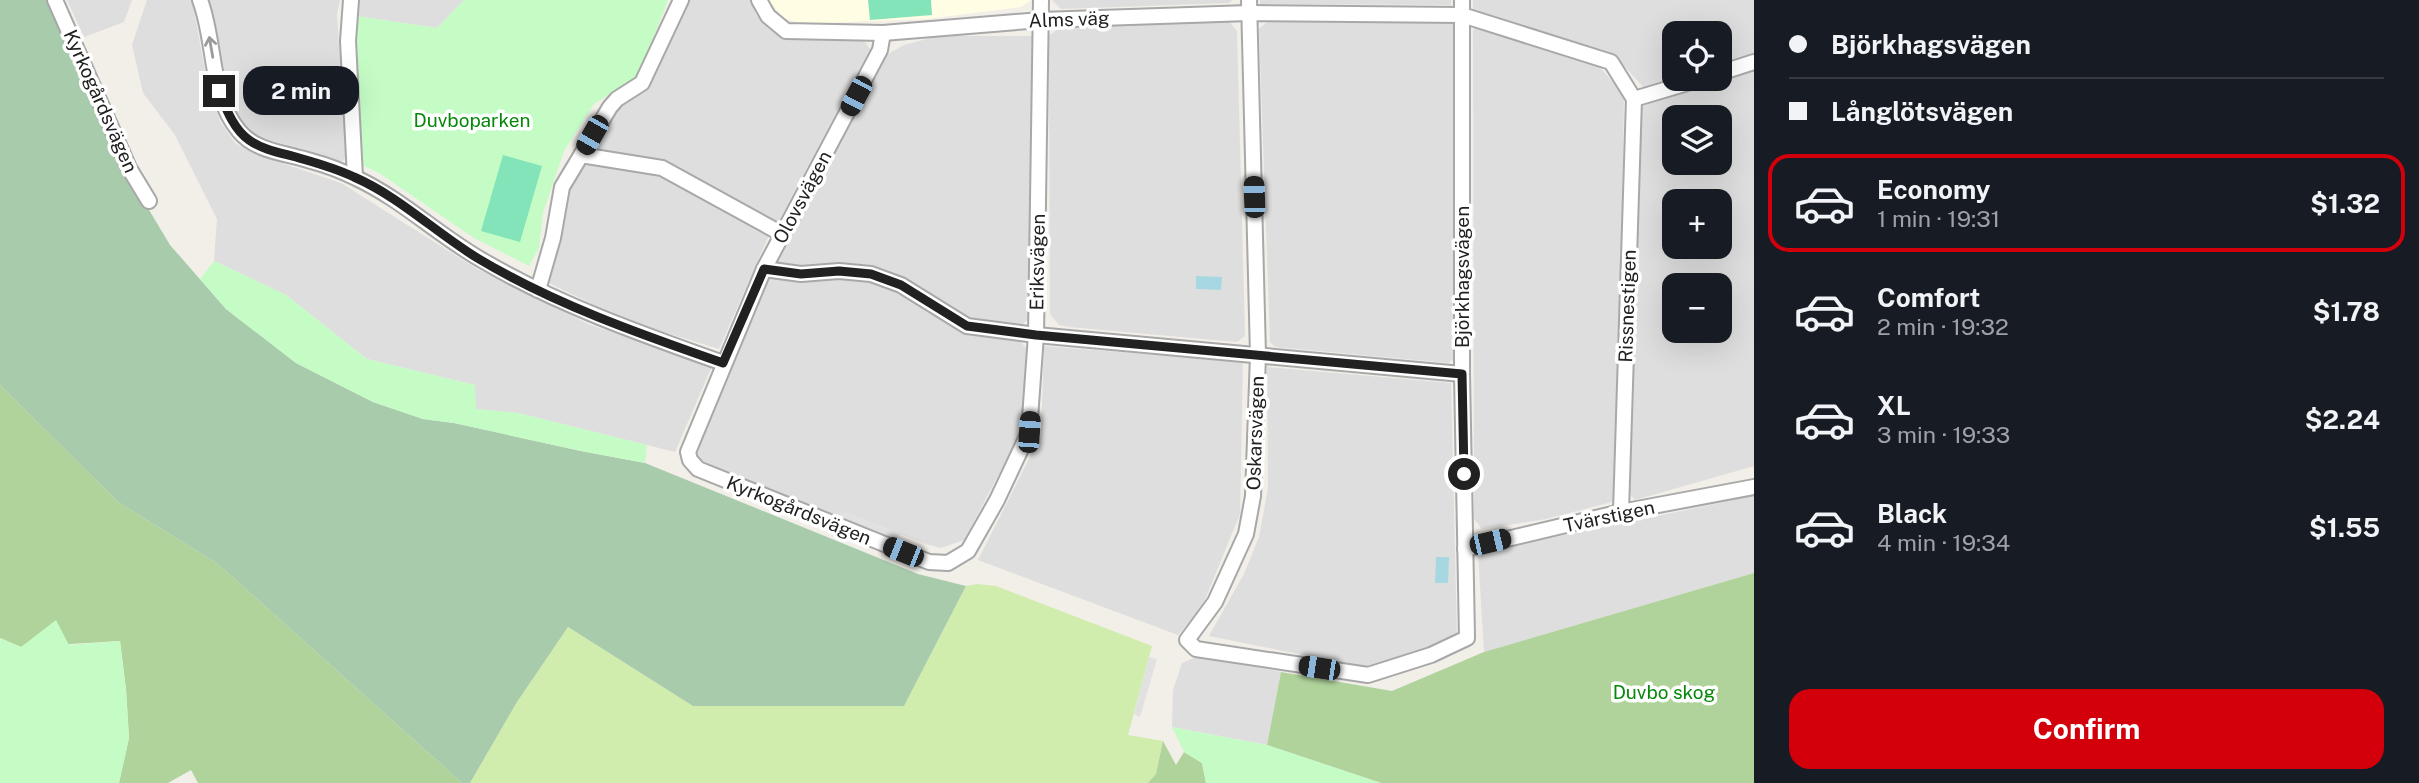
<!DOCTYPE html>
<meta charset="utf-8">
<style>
:root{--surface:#171b24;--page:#20242c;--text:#f1f3f6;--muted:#9ea1a6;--line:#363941;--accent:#d3000c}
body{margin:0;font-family:"Public Sans",sans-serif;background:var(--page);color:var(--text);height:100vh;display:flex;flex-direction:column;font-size:26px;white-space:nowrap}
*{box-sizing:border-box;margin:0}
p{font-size:23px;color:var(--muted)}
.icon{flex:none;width:38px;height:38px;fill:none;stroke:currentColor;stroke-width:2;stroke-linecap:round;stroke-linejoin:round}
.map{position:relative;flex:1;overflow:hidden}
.sheet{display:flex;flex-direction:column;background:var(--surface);width:665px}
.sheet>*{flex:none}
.guide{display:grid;align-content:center;height:154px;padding:0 35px;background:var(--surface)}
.buttons{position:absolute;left:1662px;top:21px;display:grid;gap:14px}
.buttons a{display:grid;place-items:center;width:70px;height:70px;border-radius:14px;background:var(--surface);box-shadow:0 7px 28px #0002;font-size:35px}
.end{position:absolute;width:32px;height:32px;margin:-16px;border:9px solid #212121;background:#fff;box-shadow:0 0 0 4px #fff}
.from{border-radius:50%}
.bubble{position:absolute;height:49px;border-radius:21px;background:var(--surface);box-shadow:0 7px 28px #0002;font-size:23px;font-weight:700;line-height:49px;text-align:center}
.car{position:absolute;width:21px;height:42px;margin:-21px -10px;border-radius:9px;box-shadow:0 0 5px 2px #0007;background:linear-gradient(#222 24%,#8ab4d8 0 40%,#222 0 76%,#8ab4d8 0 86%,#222 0)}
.guide b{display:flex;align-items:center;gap:24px;height:66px;font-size:26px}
.guide b+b{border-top:2px solid var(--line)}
.guide i{width:18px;height:18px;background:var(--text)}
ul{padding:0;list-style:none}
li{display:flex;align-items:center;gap:21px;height:98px;margin:0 14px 10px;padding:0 21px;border:4px solid transparent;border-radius:21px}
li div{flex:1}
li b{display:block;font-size:26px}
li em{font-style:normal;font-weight:700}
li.selected{border-color:var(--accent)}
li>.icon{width:63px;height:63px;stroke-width:1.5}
.primary-button{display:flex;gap:14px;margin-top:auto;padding:14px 35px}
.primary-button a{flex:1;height:80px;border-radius:21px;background:var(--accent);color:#fff;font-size:28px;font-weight:700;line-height:80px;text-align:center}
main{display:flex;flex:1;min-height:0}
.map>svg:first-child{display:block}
.residential{fill:#dfdede;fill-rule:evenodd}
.education{fill:#fffde4}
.grass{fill:#d0edad}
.forest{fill:#afd39b}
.cemetery{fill:#a8ccab}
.park{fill:#c5fcc6}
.pitch{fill:#83e3b9}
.parking{fill:#e1e1e1}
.water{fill:#a7d7e1}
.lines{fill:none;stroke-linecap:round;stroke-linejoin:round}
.minor-casing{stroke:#a8a8a8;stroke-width:18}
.minor{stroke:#fff;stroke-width:14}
.oneway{stroke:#9b9b9b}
.route{stroke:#212121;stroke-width:9}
.labels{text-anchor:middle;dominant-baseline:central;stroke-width:7;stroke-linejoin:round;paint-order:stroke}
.street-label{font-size:19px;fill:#212121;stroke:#fff}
.park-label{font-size:19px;fill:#07880a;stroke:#fff}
</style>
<main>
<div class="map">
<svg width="1754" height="783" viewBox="0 0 1754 783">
<rect width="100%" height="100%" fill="#f2eee8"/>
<g class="residential">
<path d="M67 0H132L124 22 84 37Z"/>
<path d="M147 0H192L208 87 220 121 235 143 255 154 341 183 477 269 588 324 712 366 675 452 518 413 475 409V385L367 359 286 295 214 261 217 219 175 135 143 93 132 45Z"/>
<path d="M209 0H340L337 14 346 157 343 161H330L256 139 228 105 231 95 228 77 220 75Z"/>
<path d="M360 0H464L437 28 356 16Z"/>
<path d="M687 0H750L756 15 770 30 783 37 804 40 863 39 870 49 776 226 683 172 595 153 592 148 616 104 650 87Z"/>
<path d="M1052 0H1232L1229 3 1061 9Z"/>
<path d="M1260 0H1451V5L1260 4Z"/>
<path d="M1473 0H1754V53L1720 65V33H1675V79H1679L1646 90 1614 55 1473 11Z"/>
<path d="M1449 18 1453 23 1454 358 1449 363 1275 347 1270 342 1259 29 1267 22Z"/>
<path d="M1228 20 1237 31 1245 336 1237 342 1069 327 1059 325 1050 314 1049 36 1062 26Z"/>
<path d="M1476 27 1594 61 1624 94 1618 489 1612 502 1546 519 1482 529 1474 519 1473 30Z"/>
<path d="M938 36H1033L1029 318 1021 326 967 319 904 277 869 266 841 265 801 268 777 263 886 55 904 45Z"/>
<path d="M1754 69V466L1635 500 1629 493 1640 109 1643 106ZM1675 117H1720V163H1675ZM1675 201H1720V247H1675ZM1675 285H1720V331H1675Z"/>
<path d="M584 157 660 172 769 235 719 349 625 320 545 281 570 179Z"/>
<path d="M838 276 868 281 900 293 964 333 1019 340 1028 350 1026 423 964 540 941 548 926 544 846 513 836 520 704 466 697 459 695 451 764 283 771 278 801 283Z"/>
<path d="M1044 346 1243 362 1240 514 1202 607 1178 635 978 560 1041 435Z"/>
<path d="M1267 367 1451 383 1457 639 1363 667 1209 636 1244 574 1259 537 1268 488Z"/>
<path d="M1754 496V573L1484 652 1478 553Z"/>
<path d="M1194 658H1214L1281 672 1267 745 1172 727 1173 690 1182 663Z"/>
</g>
<path class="education" d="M768 0H1031L1021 7 926 19 801 24 783 18Z"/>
<path class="grass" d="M977 584 996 586 1152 646 1128 735 1163 741 1156 774 1148 783H470L517 702 568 627 693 706H904L966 586Z"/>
<g class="forest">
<path d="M0 385 118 502 218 564 462 783H198L191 770 168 783H119L129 738 126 689 120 641 21 647 0 638Z"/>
<path d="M1754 573V783H1381L1267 745 1281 672 1392 691 1484 652Z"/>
<path d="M1163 741 1176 765 1184 752 1202 763 1206 783H1148L1156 774Z"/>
</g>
<path class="cemetery" d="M0 0H49L115 153 170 245 226 309 296 363 373 402 423 419 454 423 581 451 645 463 918 574 966 586 904 706H693L568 627 517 702 470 783H462L218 564 118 502 0 385Z"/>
<g class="park">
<path d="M464 0H668L639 75 594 104 564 151 543 213 539 248 529 266 474 238 379 173 362 165 356 16 437 28Z"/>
<path d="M214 261 286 295 367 359 475 385 476 409 518 413 647 445 645 463 581 451 454 423 423 419 373 402 296 363 226 309 200 279Z"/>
<path d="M56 620 69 645 120 641 126 689 129 738 119 783H0V638L21 647Z"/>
<path d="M1172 727 1267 745 1381 783H1206L1202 763 1184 752Z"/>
</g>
<g class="pitch">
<path d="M868 0H931L932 15 870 20Z"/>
<path d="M503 155 542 166 520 242 481 231Z"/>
</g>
<g class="parking">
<path d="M846 513 900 534 896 544 836 520 839 514Z"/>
<path d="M1149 657 1157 659 1140 717 1134 714Z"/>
</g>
<g class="water">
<path d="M1196 276 1222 277 1221 290 1196 289Z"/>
<path d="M1436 557H1449L1448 583H1435Z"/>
</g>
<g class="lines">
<g class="minor-casing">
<g id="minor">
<path d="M55 0 129 168 149 201"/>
<path d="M200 0C216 42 209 95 239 131 256 152 287 153 311 161 326 165 342 171 356 178 401 199 437 234 480 259 556 304 641 334 723 363"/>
<path d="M351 0 348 41 355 177"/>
<path d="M759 0 768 16 786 31 883 33 1041 20 1249 13 1462 15 1611 62 1634 99 1701 79"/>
<path d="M1249 0 1258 355 1253 496 1246 534 1215 602 1187 640 1196 649 1368 675 1431 655 1467 638 1462 374V0"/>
<path d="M883 33 880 50 764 269 688 452 690 460 698 469 929 562 948 563 968 551 997 500 1029 432 1036 335 1041 0"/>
<path d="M1720 73 1754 62"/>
<path d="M581 155 662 168 782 234"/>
<path d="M764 269 801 274 839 271 871 274 901 285 967 326 1036 335 1462 374"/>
<path d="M538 290 553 238 562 187 610 107 617 99 642 83 681 0"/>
<path d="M1621 512 1634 99"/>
<path d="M1465 549 1621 512 1754 487"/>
</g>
</g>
<use href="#minor" class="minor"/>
</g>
<defs><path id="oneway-shaft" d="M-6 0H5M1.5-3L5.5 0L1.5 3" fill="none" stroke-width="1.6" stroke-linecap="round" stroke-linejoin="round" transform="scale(1.75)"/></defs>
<use class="oneway" href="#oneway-shaft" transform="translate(211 47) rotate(-100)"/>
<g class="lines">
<path class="route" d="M219 91C226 108 233 129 249 140 263 150 282 153 299 158 317 163 337 169 354 177 400 197 436 233 479 259 554 304 640 334 723 363L764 269 801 274 839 271 871 274 901 285 967 326 1036 335 1462 374 1464 474"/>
</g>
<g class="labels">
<g class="street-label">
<text transform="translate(1069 19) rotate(-2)">Alms väg</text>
<text transform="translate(101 101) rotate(66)">Kyrkogårdsvägen</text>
<text transform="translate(802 197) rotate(-62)">Olovsvägen</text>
<text transform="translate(1037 262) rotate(-89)">Eriksvägen</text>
<text transform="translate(1462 277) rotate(-90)">Björkhagsvägen</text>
<text transform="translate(1627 306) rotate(-88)">Rissnestigen</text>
<text transform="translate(1255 433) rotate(-88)">Oskarsvägen</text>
<text transform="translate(799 510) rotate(22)">Kyrkogårdsvägen</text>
<text transform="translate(1609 516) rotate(-12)">Tvärstigen</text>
</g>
<g class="park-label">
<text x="472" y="120">Duvboparken</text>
<text x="1664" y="692">Duvbo skog</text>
</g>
</g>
</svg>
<div class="buttons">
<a><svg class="icon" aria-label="locate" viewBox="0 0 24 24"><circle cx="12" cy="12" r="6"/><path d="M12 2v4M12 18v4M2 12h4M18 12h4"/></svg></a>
<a><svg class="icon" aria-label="layers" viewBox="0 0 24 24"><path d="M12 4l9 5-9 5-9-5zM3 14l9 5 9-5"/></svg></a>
<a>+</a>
<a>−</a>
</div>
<i class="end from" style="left:1464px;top:474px"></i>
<i class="end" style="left:219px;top:91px"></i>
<div class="bubble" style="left:243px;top:66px;width:116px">2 min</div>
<i class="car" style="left:856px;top:96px;rotate:208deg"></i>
<i class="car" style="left:592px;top:135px;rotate:210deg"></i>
<i class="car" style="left:1254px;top:197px;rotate:358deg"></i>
<i class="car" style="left:1029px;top:432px;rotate:4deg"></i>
<i class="car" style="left:1490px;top:542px;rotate:77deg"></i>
<i class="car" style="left:903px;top:552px;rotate:292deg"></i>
<i class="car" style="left:1319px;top:668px;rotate:279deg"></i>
</div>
<section class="sheet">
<div class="guide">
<b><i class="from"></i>Björkhagsvägen</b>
<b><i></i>Långlötsvägen</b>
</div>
<ul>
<li class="selected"><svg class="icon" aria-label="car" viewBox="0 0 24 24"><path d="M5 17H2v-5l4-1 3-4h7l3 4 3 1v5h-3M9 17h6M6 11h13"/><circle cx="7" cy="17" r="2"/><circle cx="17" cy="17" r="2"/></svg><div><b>Economy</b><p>1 min · 19:31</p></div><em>$1.32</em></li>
<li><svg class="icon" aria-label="car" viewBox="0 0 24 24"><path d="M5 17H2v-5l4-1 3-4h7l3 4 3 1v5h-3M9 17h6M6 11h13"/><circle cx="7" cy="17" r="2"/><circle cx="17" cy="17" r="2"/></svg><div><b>Comfort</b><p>2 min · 19:32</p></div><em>$1.78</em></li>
<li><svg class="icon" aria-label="car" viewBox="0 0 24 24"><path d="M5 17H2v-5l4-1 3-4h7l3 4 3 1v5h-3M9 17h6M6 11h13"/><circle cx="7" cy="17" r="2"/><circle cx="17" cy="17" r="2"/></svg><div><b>XL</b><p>3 min · 19:33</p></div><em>$2.24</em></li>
<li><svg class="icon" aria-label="car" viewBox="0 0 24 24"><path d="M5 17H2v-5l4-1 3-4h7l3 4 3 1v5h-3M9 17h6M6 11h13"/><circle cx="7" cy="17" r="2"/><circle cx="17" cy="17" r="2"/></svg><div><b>Black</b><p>4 min · 19:34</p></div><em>$1.55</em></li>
</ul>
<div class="primary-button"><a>Confirm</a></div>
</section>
</main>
